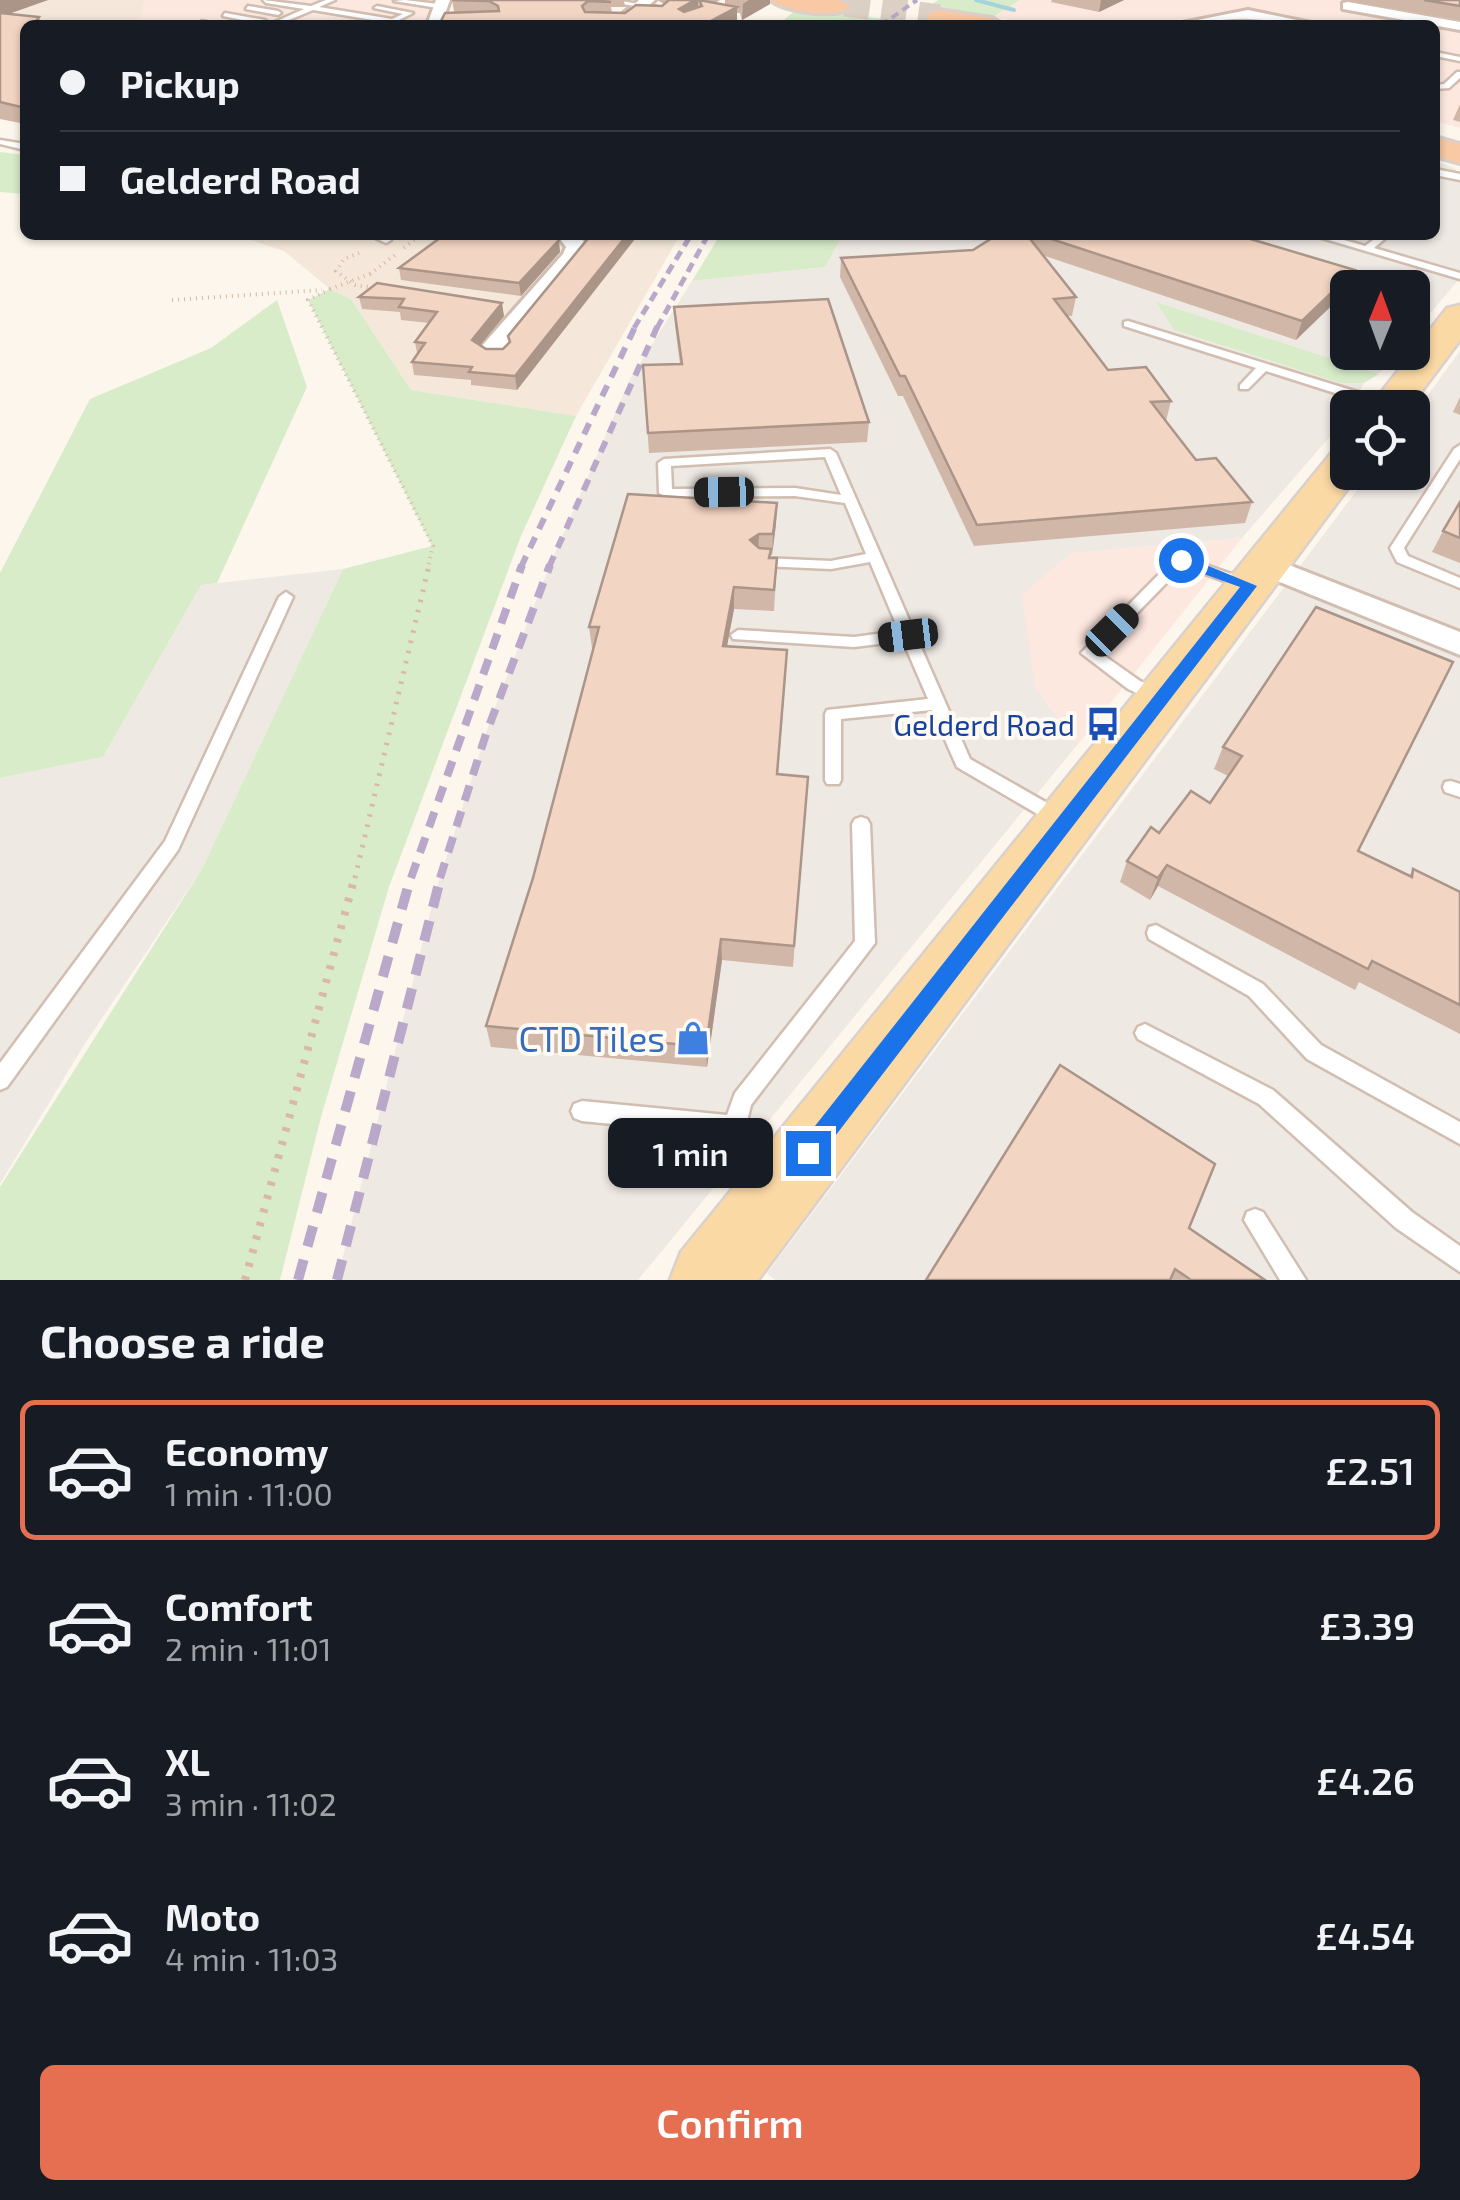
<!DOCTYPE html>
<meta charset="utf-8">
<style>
:root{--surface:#171b24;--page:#242831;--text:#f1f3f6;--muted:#9ea1a6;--line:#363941;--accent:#e76f51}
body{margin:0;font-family:"Exo 2",sans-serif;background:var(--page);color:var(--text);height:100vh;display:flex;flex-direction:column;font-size:38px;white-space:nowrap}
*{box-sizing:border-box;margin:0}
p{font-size:32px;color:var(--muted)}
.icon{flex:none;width:55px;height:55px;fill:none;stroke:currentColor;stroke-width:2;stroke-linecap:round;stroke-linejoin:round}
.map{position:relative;height:1280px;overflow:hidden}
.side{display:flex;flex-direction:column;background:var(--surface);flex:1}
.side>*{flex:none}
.guide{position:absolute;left:20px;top:20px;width:1420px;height:220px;border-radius:15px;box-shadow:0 2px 8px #0004;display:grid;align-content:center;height:220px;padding:0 40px;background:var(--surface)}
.needle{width:65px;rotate:1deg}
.buttons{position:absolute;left:1330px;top:270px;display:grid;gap:20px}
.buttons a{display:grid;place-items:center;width:100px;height:100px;border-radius:15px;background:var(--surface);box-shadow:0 2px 8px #0004;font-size:50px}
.end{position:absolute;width:45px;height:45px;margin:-22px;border:12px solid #1a73e8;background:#fff;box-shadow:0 0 0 5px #fff}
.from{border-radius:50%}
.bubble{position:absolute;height:70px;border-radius:15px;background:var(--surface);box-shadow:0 2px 8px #0004;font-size:32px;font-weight:600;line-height:70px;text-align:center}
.car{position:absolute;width:30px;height:60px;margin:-30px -15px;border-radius:12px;box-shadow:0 0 8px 2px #0007;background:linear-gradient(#222 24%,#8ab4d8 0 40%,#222 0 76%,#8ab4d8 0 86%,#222 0)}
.guide b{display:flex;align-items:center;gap:35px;height:95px;font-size:38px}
.guide b+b{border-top:2px solid var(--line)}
.guide i{width:25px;height:25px;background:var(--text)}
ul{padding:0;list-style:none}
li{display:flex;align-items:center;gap:30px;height:140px;margin:0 20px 15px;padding:0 20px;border:5px solid transparent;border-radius:15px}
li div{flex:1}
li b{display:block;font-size:38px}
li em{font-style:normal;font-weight:600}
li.active{border-color:var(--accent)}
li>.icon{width:90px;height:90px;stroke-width:1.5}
h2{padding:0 40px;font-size:45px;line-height:120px}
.primary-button{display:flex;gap:20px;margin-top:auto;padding:20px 40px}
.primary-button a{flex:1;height:115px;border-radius:15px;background:var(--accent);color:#fff;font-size:40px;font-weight:600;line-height:115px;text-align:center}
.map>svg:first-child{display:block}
.residential{fill:#f5e8da}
.commercial{fill:#fde8e0}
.industrial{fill:#efe9e4}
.green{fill:#d8ecc9}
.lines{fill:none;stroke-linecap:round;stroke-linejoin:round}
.stream{stroke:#a5d3da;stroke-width:4}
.trunk-tunnel{stroke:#dcd0c4;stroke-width:25;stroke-dasharray:25 12;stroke-linecap:butt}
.service-casing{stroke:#d1beb0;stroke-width:5}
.minor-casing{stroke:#d1beb0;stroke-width:6}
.primary-casing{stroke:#dad1cd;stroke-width:5}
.trunk-casing{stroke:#dad1cd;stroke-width:6}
.path-far2{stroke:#d9b8a5;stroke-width:4;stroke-dasharray:1 5;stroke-linecap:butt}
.path-far1{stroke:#d9b8a5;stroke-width:5;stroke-dasharray:2.5 8;stroke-linecap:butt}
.path{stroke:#d9b8a5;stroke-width:8;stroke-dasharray:4 10;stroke-linecap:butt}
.service{fill:#fff;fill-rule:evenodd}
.minor{fill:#fff;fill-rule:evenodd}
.primary{fill:#fbd9a5;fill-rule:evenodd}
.trunk{fill:#f9c8a4;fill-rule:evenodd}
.rail-far4{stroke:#b9a8c9;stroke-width:4;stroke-dasharray:8 5;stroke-linecap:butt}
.rail-far3{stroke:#b9a8c9;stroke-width:5;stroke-dasharray:10 6;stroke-linecap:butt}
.rail-far2{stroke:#b9a8c9;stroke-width:6;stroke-dasharray:12 9;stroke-linecap:butt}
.rail-far1{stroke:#b9a8c9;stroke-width:8;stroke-dasharray:16 11;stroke-linecap:butt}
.rail{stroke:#b9a8c9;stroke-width:10;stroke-dasharray:21 14;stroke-linecap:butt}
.path-bridge{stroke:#d9b8a5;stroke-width:4;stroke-dasharray:1 5;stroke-linecap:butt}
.wall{fill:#d1b7a8}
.shaded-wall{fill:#aa9588}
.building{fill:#f3d5c3;stroke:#aa9588;stroke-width:2.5}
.route{fill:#1a73e8}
.labels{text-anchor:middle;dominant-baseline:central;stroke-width:8;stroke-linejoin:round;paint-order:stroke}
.transit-label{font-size:30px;fill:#164399;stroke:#fffaf3;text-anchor:end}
.near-shop-label{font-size:35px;fill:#366cbe;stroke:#fffaf3;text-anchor:end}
</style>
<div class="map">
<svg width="1460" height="1280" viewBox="0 0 1460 1280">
<rect width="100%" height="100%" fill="#fdf6ec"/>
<g class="residential">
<path d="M0 0H145L139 25H25V84Z"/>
<path d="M235 235H680L576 416 411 390 351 299 330 289 284 251Z"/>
</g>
<g class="commercial">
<path d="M145 0H433L434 3 426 25H139Z"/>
<path d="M1020 0H1339L1460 22V128L1435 121V25H1041L993 17Z"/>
<path d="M1242 538 1078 744 1035 687 1021 595 1071 553Z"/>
</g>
<g class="industrial">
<path d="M1435 161 1455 168 1460 179V278L1413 334 1412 288H1348V352L1397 353 1379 374 1158 303 1174 330 1340 383H1364L1345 419 1242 538 1071 553 1022 595 1035 687 1078 744 638 1280H337L436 890 491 718 551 562 630 379 692 281 825 267 843 235H1435Z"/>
<path d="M1460 351V1280H775L767 1273 1370 473 1412 472 1413 415Z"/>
<path d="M343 569 202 869 84 1045 0 1184V778L103 757 201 585Z"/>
</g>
<g class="green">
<path d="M938 0H1020L993 17 923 11Z"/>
<path d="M798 8 884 19 876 25H778Z"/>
<path d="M0 152 25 155V194L0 192Z"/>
<path d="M720 235H843L825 267 692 281Z"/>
<path d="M330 289 351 299 411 390 576 416 521 536 389 887 321 1117 280 1280H0V1187L202 869 343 569 432 546 308 300Z"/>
<path d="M277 300 307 387 217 583 201 585 103 757 0 778V573L90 399 211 348Z"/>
<path d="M1156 302 1379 374 1364 383H1340L1174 330Z"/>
</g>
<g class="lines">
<path class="stream" d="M976 0 1014 10"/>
<path class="trunk-tunnel" d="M845 4 939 17"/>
<g class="service-casing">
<g id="service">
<path d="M263 0 311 6 326 0H335L319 7 392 19 403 14 374 8 377 6 413 13 389 25H381L385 22 313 10 277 25H268L304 9 266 3Z"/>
<path d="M405 0 438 4 441 6 438 8 394 1Z"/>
<path d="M597 0H615L657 7 654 9Z"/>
<path d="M248 6 278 11 281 13 278 15 246 9Z"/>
<path d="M225 13 265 20 268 22 263 25H254L257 23 223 16Z"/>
<path d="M202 21 216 24 217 25 200 24Z"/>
<path d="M1435 52 1460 57V61L1435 56Z"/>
<path d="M1457 72H1460V78L1449 88 1435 89V85L1444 84Z"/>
<path d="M0 140 25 144V150L0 144Z"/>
<path d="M1435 169 1460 174V180L1435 175Z"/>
<path d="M369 235H382L391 240 386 243Z"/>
<path d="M1312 235H1327L1365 246 1380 235H1389L1374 248 1460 273V279Z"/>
<path d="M1128 321 1393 403 1395 406 1382 408 1266 371 1248 389H1240V385L1256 368 1124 326V322Z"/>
<path d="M1460 445V459L1404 548 1408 556 1460 578V588L1397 562 1390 548 1454 449Z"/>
<path d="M830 449 836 453 970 759 1063 812 1066 817 1063 822 1057 824 1051 822 957 767 932 710 841 719V780L839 784H827L825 780V714L827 710 928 699 903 641 854 647 733 639 731 635 738 630 854 637 899 631 870 562 831 569 760 566 753 562 760 558 831 561 866 554 845 503 795 496 666 497 659 493 658 463 664 459ZM825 457 841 495 795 488 672 489 671 466Z"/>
<path d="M1181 556 1251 581 1253 584 1246 589 1183 566 1099 652 1140 681 1165 693 1167 697 1165 701 1159 703 1128 689 1081 653 1176 557Z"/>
<path d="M286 592 293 597 178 850 7 1087 0 1090V1063L165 841 279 597Z"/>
<path d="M1451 781 1460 784V797L1445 792 1443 787 1445 782Z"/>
<path d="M861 817 867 819 870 824 875 943 751 1105 741 1145 762 1191 759 1199 751 1202 743 1199 719 1145 722 1135 582 1121 574 1118 571 1111 574 1104 582 1101 727 1115 735 1093 855 941 852 824 855 819Z"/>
<path d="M1156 925 1263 984 1321 1045 1460 1122V1144L1307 1059 1249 996 1149 939 1147 933 1149 927Z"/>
<path d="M1145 1024 1273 1090 1412 1212 1460 1246V1272L1396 1228 1259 1104 1138 1039 1135 1033 1138 1027Z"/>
<path d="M1255 1209 1263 1212 1306 1280H1280L1244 1220 1247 1212Z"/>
</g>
</g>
<g class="minor-casing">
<g id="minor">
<path d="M436 0H450L441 25H427Z"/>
<path d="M639 0H655L626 25H610Z"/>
<path d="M1348 2 1460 22V30L1343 9V3Z"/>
<path d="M1248 10 1321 25C1297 25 1274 20 1250 19 1225 17 1198 25 1172 25Z"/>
<path d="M557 235H578L588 246 583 256 505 349 508 353 505 358 481 357 478 352 481 347 563 254 566 247Z"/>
<path d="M1266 556 1460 632V655L1255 572 1251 565 1255 558Z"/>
</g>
</g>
<g class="primary-casing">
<g id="primary">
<path d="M1460 305V340L1409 408H1369L1447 308Z"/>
<path d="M1348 448V472H1360L758 1280H670L681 1252 1333 451Z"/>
</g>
</g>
<g class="trunk-casing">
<g id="trunk">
<path d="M771 0H839L851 7C838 19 784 12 771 0Z"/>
<path d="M939 10 992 18 1004 25 931 22 927 17 931 12Z"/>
<path d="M1435 137 1460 144V163L1435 156Z"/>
</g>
</g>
<g class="path-far2">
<path d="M404 248 420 235"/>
<path d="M359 253 344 259 336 271 355 285 374 288"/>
<path d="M370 274 395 255"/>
<path d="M330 289 308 300 433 546 428 567"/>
<path d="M172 300 322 290"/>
</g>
<path class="path-far1" d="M355 878 429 565"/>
<path class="path" d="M245 1280 355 876"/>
<use href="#service" class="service"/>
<use href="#minor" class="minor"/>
<use href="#primary" class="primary"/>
<use href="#trunk" class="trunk"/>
<path class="rail-far4" d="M881 25 917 0"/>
<g class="rail-far3">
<path d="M634 328 691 235"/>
<path d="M657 328 708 235"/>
</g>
<g class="rail-far2">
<path d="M521 567 636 325"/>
<path d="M549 567 658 325"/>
</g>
<g class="rail-far1">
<path d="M411 878 522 565"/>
<path d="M440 878 486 734 550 565"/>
</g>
<g class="rail">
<path d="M298 1280 411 876"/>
<path d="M337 1280 441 876"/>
</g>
<path class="path-bridge" d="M330 289 370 274"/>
</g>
<g class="wall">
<path d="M0 0H48L8 14 39 17 42 25H25V124L0 119Z"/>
<path d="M452 0H624L625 7H611L612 12 625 13 662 6 664 4 657 0H720L715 3 725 5V0H770V4L742 20 740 13H737V23L733 25 454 12Z"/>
<path d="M1052 0H1124L1099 12 1051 2Z"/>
<path d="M1344 0H1460V20Z"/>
<path d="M1460 104V122L1453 120Z"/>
<path d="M582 235H638L517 390 471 385V380L414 375 412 362 417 353 415 342 429 323 401 320 400 312 362 309 359 297 377 283 504 316 480 345 486 349H503L586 241Z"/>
<path d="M997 235H1237L1355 270 1296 340 1042 255 1076 297 1072 316H1067L1108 370 1171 401 1166 421 1196 460 1252 502 1245 523 974 546 903 396H898L840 277 841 258 973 250Z"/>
<path d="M560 252 521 296 401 280 399 268Z"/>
<path d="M674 307 869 422 867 442 649 453 643 365 680 364 675 326Z"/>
<path d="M1460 397V415L1453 412Z"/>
<path d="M1460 502V563L1432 552 1443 531Z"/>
<path d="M777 503 776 524 772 555H770V558H777L774 611 734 609 727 646 786 672 778 774 808 777 793 967 722 960 707 1067 491 1047 486 1026 533 878 594 648H592L589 627Z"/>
<path d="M1316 607 1358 851 1409 876 1413 869 1460 892V1034L1359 982 1355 990 1158 886 1150 900 1120 882 1127 861 1159 833 1210 803 1228 776 1214 769 1223 747Z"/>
<path d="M1189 1228 1265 1280H926Z"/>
</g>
<g class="shaded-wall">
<path d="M0 0H48L0 17Z"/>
<path d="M695 0H698V14L679 25V9Z"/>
<path d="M749 0H770V4L742 20 743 4Z"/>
<path d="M1101 0H1124L1099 12Z"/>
<path d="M737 7V23L733 25 709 22Z"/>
<path d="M627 235H638L517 390 515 376Z"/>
<path d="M559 240 560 252 521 296 519 283Z"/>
<path d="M1355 270 1348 290 1296 340 1302 321Z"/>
<path d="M502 303 504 316 474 353 472 340Z"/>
<path d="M777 503 776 524 772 555 773 534Z"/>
<path d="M759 534 758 555 750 540Z"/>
<path d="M734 587V609L723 667V646Z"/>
<path d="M1167 865 1158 886 1150 900 1158 878Z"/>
<path d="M721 939 722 960 707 1067 706 1047Z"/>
</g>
<g class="building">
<path d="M452 0H591L611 2 588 1 582 6 585 12 625 13 636 5 662 6 669 0H695L679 9 684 12 702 6 699 0 737 7 709 22 733 25H439L445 13 499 11 498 6 489 1Z"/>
<path d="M1424 0H1460V6Z"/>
<path d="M0 13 39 17 33 25H25V108L0 102Z"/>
<path d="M444 235H557L559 240 519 283 399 268Z"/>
<path d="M589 235H627L515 376 469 372 472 367 412 362 425 343 415 342 437 312 399 307 404 299 359 297 377 283 502 303 472 340 486 349H503L510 342 508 336 590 236Z"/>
<path d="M997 235H1027L1076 297 1054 299 1108 370 1146 367 1171 401 1151 402 1196 460 1216 458 1252 502 977 525 905 376H900L841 258 973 250Z"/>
<path d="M1039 235H1237L1355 270 1302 321Z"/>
<path d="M828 299 869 422 648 433 643 365 682 364 674 307Z"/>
<path d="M628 494 777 503 773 534H759L750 540 759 548 771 549 769 558H777L774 590 734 587 723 646 787 650 777 774 808 777 794 946 721 939 706 1047 486 1026 533 878 599 627H589Z"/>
<path d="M1460 502V538L1443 531Z"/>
<path d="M1316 607 1453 662 1358 851 1412 877 1413 869 1460 892V1005L1372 961 1368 969 1167 865 1158 878 1127 861 1151 827 1159 833 1191 791 1210 803 1242 756 1223 747Z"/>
<path d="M1060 1065 1215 1164 1189 1228 1265 1280H1191L1175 1269 1170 1280H926Z"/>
</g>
<path class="route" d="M1176 557H1187L1257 586 816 1161 808 1165 800 1161 796 1153 800 1145 1240 587 1176 564Z"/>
<defs>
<g id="bus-bare" transform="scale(2.7)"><path d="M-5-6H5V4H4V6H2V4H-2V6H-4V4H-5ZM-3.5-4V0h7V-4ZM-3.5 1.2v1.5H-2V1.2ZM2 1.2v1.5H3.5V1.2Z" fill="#1a4fb4" stroke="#fffaf3" stroke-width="2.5" paint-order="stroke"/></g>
<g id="shop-bare" transform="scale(2.7)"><path d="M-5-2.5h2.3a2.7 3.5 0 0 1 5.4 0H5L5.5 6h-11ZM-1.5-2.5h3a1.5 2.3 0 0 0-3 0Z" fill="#3f7fe0" stroke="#fffaf3" stroke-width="2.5" paint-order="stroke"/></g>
</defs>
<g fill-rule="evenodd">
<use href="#bus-bare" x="1103" y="724"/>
<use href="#shop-bare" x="693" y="1038"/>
</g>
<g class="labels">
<g class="transit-label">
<text x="1075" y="724">Gelderd Road</text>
</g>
<g class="near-shop-label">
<text x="665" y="1038">CTD Tiles</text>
</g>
</g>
</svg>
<div class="buttons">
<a><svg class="needle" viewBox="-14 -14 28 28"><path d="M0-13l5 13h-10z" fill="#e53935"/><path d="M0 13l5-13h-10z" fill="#9ea1a6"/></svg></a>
<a><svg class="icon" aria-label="locate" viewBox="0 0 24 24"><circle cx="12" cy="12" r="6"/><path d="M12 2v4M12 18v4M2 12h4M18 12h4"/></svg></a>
</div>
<i class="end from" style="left:1181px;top:560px"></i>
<i class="end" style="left:808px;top:1153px"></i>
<div class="bubble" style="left:608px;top:1118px;width:165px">1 min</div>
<i class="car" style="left:724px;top:492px;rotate:269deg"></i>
<i class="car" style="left:1112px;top:630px;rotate:45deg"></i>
<i class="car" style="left:908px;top:635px;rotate:263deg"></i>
<div class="guide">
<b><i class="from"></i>Pickup</b>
<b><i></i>Gelderd Road</b>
</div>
</div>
<section class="side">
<h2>Choose a ride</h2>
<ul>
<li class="active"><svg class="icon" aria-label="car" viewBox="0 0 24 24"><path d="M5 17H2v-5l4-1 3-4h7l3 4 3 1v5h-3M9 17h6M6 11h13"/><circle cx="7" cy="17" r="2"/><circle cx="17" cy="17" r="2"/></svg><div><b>Economy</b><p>1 min · 11:00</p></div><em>£2.51</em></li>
<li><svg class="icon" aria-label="car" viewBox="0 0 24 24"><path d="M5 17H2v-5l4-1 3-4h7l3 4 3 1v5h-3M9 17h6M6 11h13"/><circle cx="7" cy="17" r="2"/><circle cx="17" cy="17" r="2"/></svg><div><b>Comfort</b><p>2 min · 11:01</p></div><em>£3.39</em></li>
<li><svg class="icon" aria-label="car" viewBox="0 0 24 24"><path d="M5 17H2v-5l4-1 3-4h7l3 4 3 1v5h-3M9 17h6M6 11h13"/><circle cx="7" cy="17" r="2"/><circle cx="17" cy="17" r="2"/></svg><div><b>XL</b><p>3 min · 11:02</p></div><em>£4.26</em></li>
<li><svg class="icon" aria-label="car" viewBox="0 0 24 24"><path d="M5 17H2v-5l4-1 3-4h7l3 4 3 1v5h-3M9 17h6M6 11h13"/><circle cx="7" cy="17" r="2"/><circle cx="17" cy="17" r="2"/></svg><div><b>Moto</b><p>4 min · 11:03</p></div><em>£4.54</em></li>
</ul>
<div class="primary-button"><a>Confirm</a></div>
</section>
